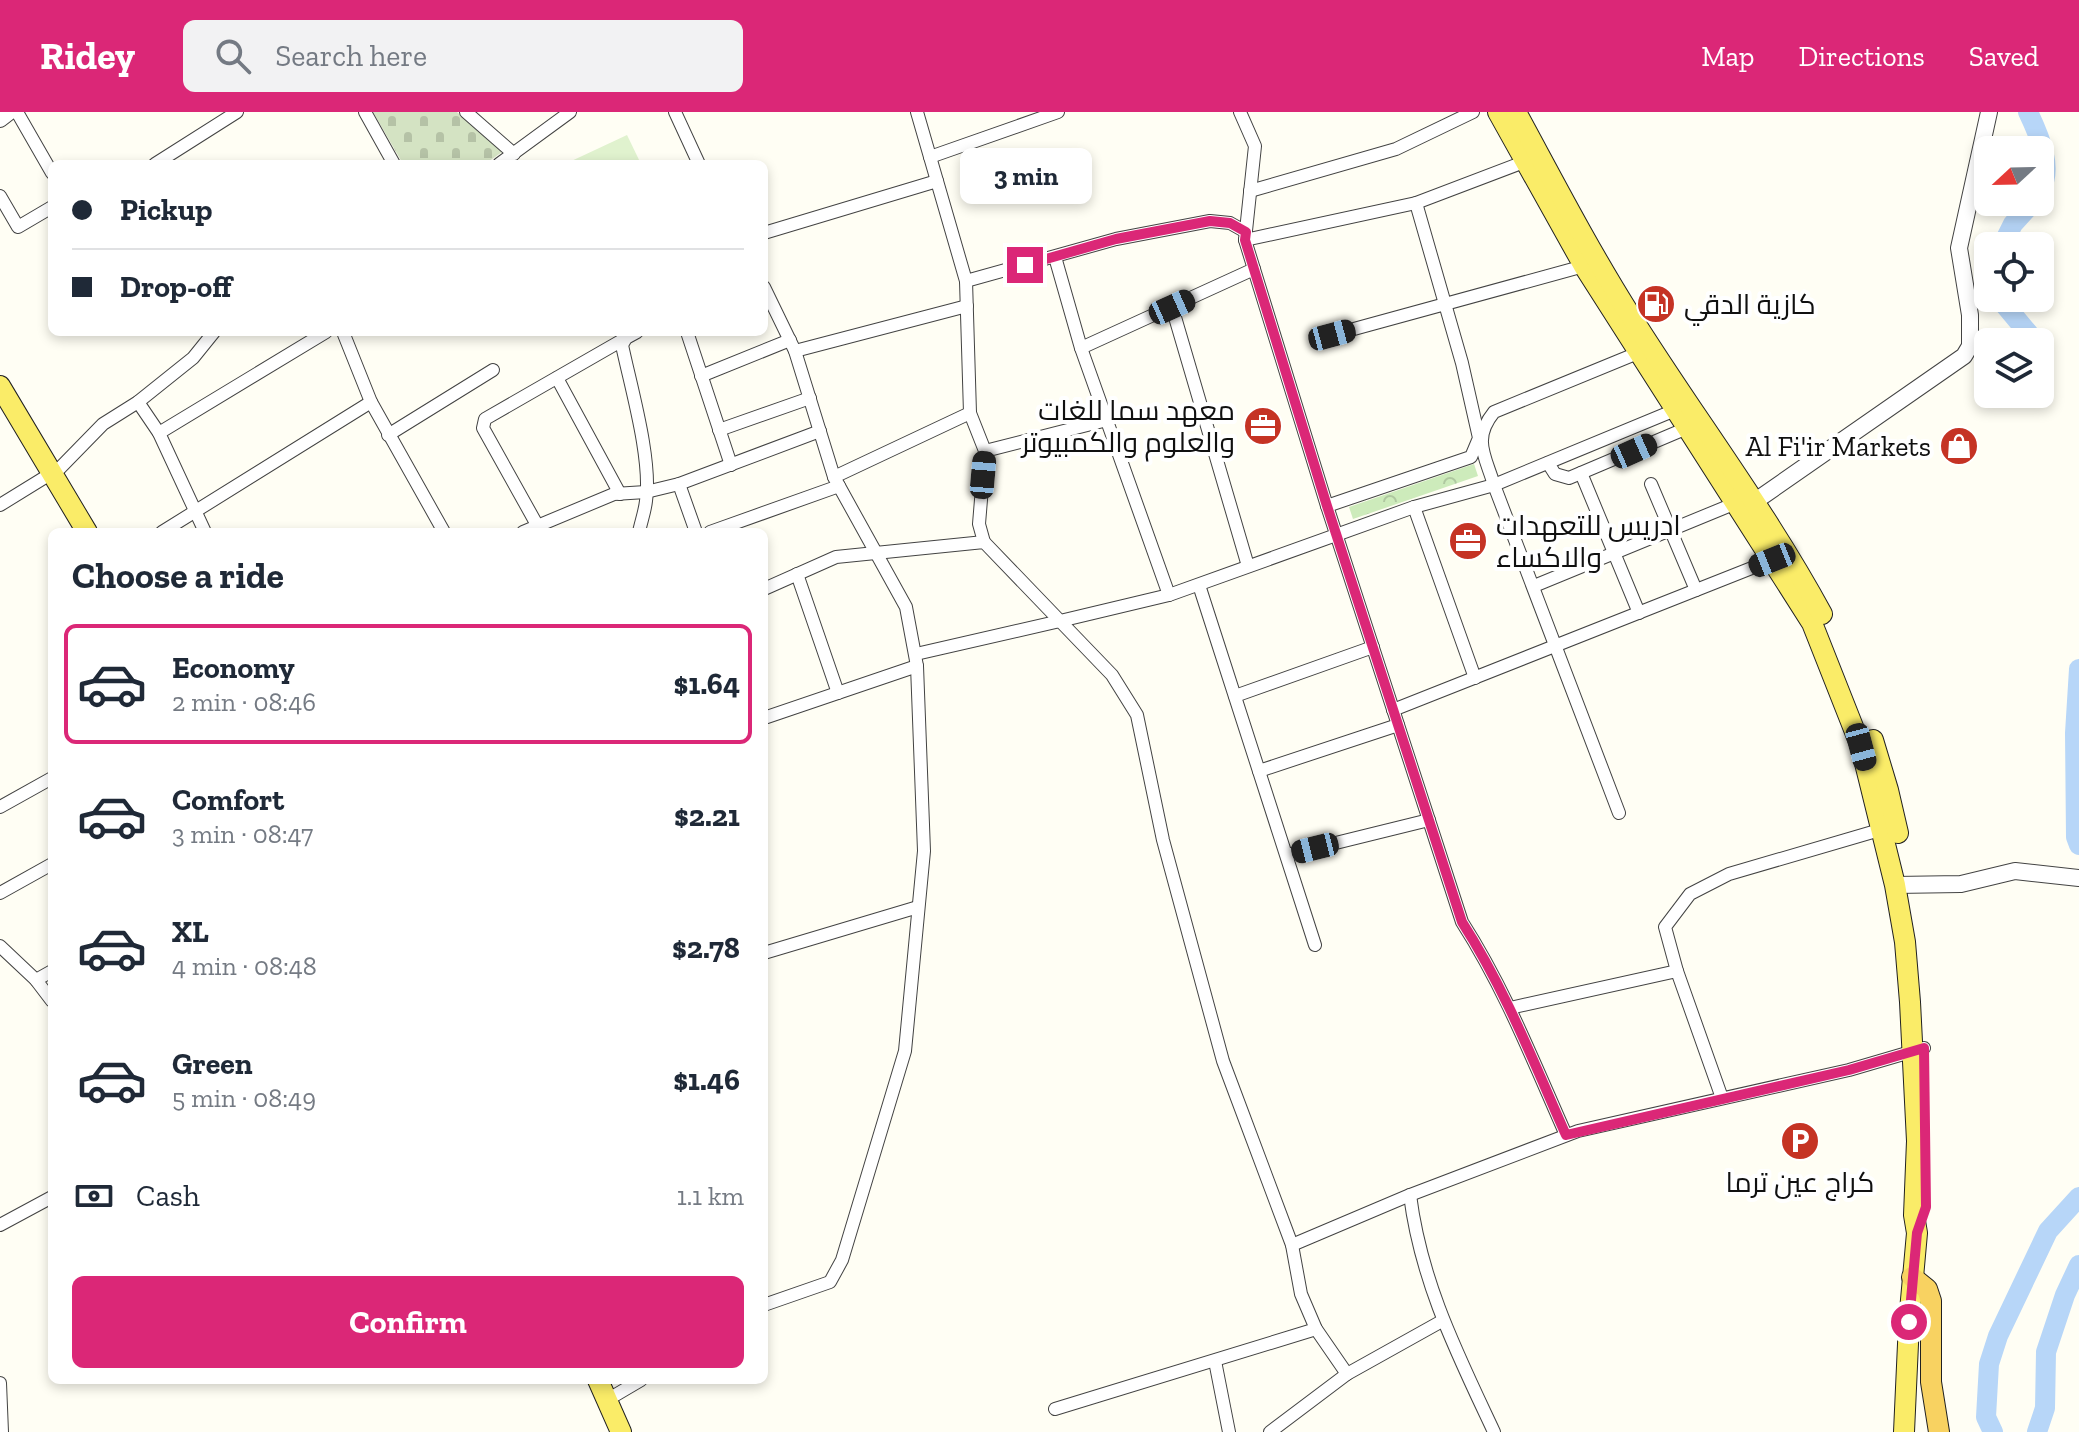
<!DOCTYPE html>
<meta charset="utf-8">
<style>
:root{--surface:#fff;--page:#f2f2f3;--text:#1f2937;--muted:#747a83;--line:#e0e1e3;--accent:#db2777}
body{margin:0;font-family:"Zilla Slab",Cairo,serif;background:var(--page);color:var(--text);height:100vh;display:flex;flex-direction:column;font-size:30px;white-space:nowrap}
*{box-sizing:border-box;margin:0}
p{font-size:26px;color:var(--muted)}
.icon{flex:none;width:44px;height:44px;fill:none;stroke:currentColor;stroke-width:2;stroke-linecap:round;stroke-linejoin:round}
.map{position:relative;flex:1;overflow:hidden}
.sheet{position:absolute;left:48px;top:416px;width:720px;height:856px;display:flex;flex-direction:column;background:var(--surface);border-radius:12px;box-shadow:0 4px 12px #0003}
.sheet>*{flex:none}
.guide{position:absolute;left:48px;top:48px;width:720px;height:176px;border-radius:12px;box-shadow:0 4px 12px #0003;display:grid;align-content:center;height:176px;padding:0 24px;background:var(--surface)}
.needle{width:52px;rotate:248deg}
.controls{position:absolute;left:1974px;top:24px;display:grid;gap:16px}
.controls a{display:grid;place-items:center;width:80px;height:80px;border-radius:12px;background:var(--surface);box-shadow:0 4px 12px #0003;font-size:40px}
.end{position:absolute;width:36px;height:36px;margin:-18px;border:10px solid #db2777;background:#fff;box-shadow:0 0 0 4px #fff}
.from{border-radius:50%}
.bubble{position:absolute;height:56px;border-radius:12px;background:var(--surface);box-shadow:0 4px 12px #0003;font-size:26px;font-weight:800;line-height:56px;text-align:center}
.car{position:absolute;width:24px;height:48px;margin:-24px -12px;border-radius:10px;box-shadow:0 0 6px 2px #0007;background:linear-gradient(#222 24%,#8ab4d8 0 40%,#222 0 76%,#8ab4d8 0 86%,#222 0)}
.guide b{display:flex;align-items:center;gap:28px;height:76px;font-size:30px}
.guide b+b{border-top:2px solid var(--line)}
.guide i{width:20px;height:20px;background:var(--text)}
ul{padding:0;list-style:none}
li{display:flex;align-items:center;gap:24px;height:120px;margin:0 16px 12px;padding:0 8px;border:4px solid transparent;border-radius:12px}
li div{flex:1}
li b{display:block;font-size:30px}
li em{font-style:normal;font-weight:800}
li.selected{border-color:var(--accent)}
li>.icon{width:72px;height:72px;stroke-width:1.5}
h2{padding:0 24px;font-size:36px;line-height:96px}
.pay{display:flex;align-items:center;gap:20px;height:88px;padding:0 24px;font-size:30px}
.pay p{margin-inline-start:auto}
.cta{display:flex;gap:16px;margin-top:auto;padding:16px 24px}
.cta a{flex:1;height:92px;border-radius:12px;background:var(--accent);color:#fff;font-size:32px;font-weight:800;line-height:92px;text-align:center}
header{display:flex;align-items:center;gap:48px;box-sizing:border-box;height:112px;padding:0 40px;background:var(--accent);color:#fff}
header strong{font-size:38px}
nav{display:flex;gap:44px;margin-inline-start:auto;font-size:28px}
.search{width:560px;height:72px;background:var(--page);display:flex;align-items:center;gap:20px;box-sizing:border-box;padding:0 28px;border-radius:12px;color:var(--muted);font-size:30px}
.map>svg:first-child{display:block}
.cemetery{fill:url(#cemetery-stones)}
.park{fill:url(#park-crowns)}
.pitch{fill:#e0f2ce}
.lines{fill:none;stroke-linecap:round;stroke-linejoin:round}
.river{stroke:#b7d6f8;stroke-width:20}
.minor-casing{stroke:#434343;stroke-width:14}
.tertiary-casing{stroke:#434343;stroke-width:18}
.primary-casing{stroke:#212121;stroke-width:22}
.trunk-casing{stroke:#212121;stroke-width:22}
.minor{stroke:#fff;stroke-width:12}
.tertiary{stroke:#fff;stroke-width:16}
.primary{stroke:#faec68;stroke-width:20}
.trunk{stroke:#f8d261;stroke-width:20}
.route{stroke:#db2777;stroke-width:10}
.labels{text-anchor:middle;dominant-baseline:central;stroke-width:8;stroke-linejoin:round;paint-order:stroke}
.poi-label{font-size:28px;fill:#101010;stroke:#fff;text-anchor:start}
</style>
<header>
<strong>Ridey</strong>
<div class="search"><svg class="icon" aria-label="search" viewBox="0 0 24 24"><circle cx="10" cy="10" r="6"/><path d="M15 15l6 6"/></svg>Search here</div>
<nav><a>Map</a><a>Directions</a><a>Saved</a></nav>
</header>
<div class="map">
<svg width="2079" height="1320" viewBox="0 0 2079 1320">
<defs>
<pattern id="cemetery-stones" width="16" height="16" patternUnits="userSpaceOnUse" patternTransform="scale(2)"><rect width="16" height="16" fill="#d4e3c3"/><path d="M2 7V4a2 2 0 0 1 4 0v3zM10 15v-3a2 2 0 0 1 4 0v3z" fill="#b5c2a6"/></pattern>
<pattern id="park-crowns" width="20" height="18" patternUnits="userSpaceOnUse" patternTransform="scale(2)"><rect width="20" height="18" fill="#cdebbb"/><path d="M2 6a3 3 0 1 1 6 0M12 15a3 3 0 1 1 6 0" fill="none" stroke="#afc8a0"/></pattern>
</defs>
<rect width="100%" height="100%" fill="#fffef4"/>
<path class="cemetery" d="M373 0H457L502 40 485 52H403Z"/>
<path class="park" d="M1474 352 1478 364 1353 407 1349 395Z"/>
<path class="pitch" d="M627 23 641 52H565Z"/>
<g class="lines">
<g class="river">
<path d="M2028 0C2039 23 2054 56 2040 79"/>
<path d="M2002 134 2013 112 2033 90"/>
<path d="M1999 186 2029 222"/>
<path d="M2079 557 2075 621 2076 725 2079 733"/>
<path d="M1993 1320 1986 1305 1989 1252 1998 1224 2048 1119 2079 1085"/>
<path d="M2037 1320 2045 1296 2046 1240 2065 1183 2079 1153"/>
</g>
<g class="minor-casing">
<g id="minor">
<path d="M17 0 52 61"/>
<path d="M365 0 394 52"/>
<path d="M466 0 514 42"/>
<path d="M675 0 699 52"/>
<path d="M1240 0 1255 34 1245 128 1327 394 1462 810C1505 877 1534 951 1566 1023"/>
<path d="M930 45 1058 0"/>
<path d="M155 52 237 0"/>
<path d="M499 52 570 0"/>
<path d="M1250 79 1396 37 1473 0"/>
<path d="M0 84 18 115 52 95"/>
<path d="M764 121 937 69"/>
<path d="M1245 128 1416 91 1529 48"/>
<path d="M1055 145 1081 236 1169 483"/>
<path d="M966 169 1116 127 1210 109 1230 111 1246 120"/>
<path d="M764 175 795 239 834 365 906 495 917 554 924 739 905 939 842 1148 830 1170 764 1193"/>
<path d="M1172 195 1248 454"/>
<path d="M343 220 371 290 444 420"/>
<path d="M637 220 626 226 622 233C631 276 652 347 646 389 645 399 641 410 639 420"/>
<path d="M687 220 731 353"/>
<path d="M1332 223 1584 154"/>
<path d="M1081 236 1254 157"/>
<path d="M795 239 967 194"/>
<path d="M701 264 790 228"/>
<path d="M557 266 620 382"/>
<path d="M138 290 159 321 205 420"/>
<path d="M970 301 985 339 979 412 984 430"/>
<path d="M719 318 810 286"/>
<path d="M159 321 326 220"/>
<path d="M388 323 493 258"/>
<path d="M985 339 1107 308"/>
<path d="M1548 351 1555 362 1569 366 1687 316"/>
<path d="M1581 361 1639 501"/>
<path d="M834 365 970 301 966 169 917 0"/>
<path d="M679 372 696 420"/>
<path d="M1651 372 1696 478"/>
<path d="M0 393 60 356 103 312 138 290 193 246 214 220"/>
<path d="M1327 394 1471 345 1479 326 1462 251 1416 91"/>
<path d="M1414 395 1475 566"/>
<path d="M162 420 371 290"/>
<path d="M523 420 614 382 646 380 679 372 820 319"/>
<path d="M541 420 483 316 485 307 626 226"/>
<path d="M710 420 839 374"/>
<path d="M797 462 838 581"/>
<path d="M1199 473 1315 833"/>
<path d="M1534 474 1736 391"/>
<path d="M764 477 836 445 984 430 1060 509 1169 483 1414 395 1494 373 1680 296"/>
<path d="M916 542 1060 509 1112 563 1137 603 1163 728 1223 949 1292 1133 1301 1182 1316 1217 1347 1262"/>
<path d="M1235 584 1373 535"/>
<path d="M1393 598 1772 448"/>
<path d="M764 606 917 554"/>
<path d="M1259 659 1398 613"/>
<path d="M0 695 52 666"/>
<path d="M1619 701 1494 373C1485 343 1472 327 1494 300L1645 238"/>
<path d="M1287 743 1429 708"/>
<path d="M0 781 52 752"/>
<path d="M0 834 36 868 52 889"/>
<path d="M764 841 918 795"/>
<path d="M1677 859 1665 815 1690 782 1729 762 1883 717"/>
<path d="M36 868 52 859"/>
<path d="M1510 896 1677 859 1722 986"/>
<path d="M1410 1083C1421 1170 1457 1241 1494 1320"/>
<path d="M0 1113 52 1085"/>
<path d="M1292 1133 1410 1083 1578 1019 1849 958 1924 936"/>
<path d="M1215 1249 1229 1320"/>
<path d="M0 1271 2 1320"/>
<path d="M607 1288 641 1268"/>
<path d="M1055 1297 1316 1217"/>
<path d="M1270 1320 1347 1262 1442 1209"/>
</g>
</g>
<g class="tertiary-casing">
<g id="tertiary">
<path d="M0 7 9 0"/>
<path d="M1754 390 1964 244 1970 234V203L1959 136 1989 0"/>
<path d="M1895 773 1961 772 2015 759 2079 766"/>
</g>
</g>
<g class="primary-casing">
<g id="primary">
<path d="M1498 0 1584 154 1812 511 1861 635 1895 773 1905 830 1910 890 1917 1029 1914 1103 1917 1121 1909 1210 1904 1320"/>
<path d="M1516 0C1553 68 1588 136 1629 201 1692 302 1765 397 1822 502"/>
<path d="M0 274 87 420"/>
<path d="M1873 628 1888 678 1898 721"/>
<path d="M598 1268 621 1320"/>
</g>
</g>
<g class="trunk-casing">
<path id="trunk" d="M1912 1165 1927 1177 1931 1189V1270L1939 1320"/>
</g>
<use href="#minor" class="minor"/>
<use href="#tertiary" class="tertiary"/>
<use href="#primary" class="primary"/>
<use href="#trunk" class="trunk"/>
</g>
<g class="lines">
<path class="route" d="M1025 153 1116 127 1210 109 1230 111 1246 120 1245 128 1327 394 1462 810C1505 877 1534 951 1566 1023L1849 958 1924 936 1926 1095 1917 1121 1909 1210"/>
</g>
<defs>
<g id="fuel-disc" transform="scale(2)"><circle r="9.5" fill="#c53324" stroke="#fff"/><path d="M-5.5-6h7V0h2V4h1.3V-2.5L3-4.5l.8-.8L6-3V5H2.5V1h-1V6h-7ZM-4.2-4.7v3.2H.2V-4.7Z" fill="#fff"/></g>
<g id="office-disc" transform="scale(2)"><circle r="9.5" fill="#c53324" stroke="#fff"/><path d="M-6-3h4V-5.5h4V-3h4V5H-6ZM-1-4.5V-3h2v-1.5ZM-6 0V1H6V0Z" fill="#fff"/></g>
<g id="shop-disc" transform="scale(2)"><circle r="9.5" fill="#c53324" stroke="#fff"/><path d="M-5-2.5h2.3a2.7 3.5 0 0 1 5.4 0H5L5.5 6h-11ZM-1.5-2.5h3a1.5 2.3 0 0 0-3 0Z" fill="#fff"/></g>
<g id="parking-disc" transform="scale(2)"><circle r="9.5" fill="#c53324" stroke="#fff"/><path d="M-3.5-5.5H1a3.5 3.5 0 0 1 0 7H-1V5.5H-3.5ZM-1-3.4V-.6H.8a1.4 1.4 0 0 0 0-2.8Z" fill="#fff"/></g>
</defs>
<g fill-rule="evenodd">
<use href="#fuel-disc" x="1656" y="192"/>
<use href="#office-disc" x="1263" y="314"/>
<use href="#shop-disc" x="1959" y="334"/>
<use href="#office-disc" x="1468" y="429"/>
<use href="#parking-disc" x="1800" y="1029"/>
</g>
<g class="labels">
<g class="poi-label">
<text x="1684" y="192">كازية الدقي</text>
<text x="1235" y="298" text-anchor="end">معهد سما للغات<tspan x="1235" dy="32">والعلوم والكمبيوتر</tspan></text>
<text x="1931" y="334" text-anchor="end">Al Fi'ir Markets</text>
<text x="1496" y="413">ادريس للتعهدات<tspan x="1496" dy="32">والاكساء</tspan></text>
<text x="1800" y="1070" text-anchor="middle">كراج عين ترما</text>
</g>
</g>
</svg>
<div class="controls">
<a><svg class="needle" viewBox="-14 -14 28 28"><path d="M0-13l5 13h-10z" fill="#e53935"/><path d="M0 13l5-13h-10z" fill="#747a83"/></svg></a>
<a><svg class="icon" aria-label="locate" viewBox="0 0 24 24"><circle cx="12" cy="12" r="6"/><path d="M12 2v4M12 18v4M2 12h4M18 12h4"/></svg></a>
<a><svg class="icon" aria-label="layers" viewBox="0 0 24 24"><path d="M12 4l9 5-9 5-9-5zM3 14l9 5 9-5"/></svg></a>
</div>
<i class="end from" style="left:1909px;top:1210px"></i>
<i class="end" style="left:1025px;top:153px"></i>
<div class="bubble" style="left:960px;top:36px;width:132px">3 min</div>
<i class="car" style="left:1172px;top:195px;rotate:66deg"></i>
<i class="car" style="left:1332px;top:223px;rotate:75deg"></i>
<i class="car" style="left:1634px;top:339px;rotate:66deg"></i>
<i class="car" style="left:983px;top:363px;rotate:5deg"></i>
<i class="car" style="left:1772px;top:448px;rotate:248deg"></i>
<i class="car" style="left:1861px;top:635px;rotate:165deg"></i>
<i class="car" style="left:1315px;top:736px;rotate:256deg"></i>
<div class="guide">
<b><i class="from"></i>Pickup</b>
<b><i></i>Drop-off</b>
</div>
<section class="sheet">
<h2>Choose a ride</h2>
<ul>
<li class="selected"><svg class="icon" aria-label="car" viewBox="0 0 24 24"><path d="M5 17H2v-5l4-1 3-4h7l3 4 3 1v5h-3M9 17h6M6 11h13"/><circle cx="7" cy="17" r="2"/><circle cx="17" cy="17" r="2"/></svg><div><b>Economy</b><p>2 min · 08:46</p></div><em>$1.64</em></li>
<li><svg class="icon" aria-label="car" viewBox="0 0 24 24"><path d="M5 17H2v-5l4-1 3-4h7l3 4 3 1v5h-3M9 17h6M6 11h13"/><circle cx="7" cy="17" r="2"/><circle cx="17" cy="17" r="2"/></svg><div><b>Comfort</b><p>3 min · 08:47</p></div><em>$2.21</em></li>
<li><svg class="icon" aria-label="car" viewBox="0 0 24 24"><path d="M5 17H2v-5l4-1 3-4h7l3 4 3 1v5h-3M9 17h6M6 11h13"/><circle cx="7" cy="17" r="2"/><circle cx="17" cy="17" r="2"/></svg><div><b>XL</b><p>4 min · 08:48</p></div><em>$2.78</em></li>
<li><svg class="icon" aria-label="car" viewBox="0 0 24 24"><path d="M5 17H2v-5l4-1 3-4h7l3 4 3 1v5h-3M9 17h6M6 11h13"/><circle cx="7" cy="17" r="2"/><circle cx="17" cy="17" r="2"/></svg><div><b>Green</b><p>5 min · 08:49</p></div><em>$1.46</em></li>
</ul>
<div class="pay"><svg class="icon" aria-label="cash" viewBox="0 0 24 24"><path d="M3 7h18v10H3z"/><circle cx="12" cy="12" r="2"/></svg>Cash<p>1.1 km</p></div>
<div class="cta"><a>Confirm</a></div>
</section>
</div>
